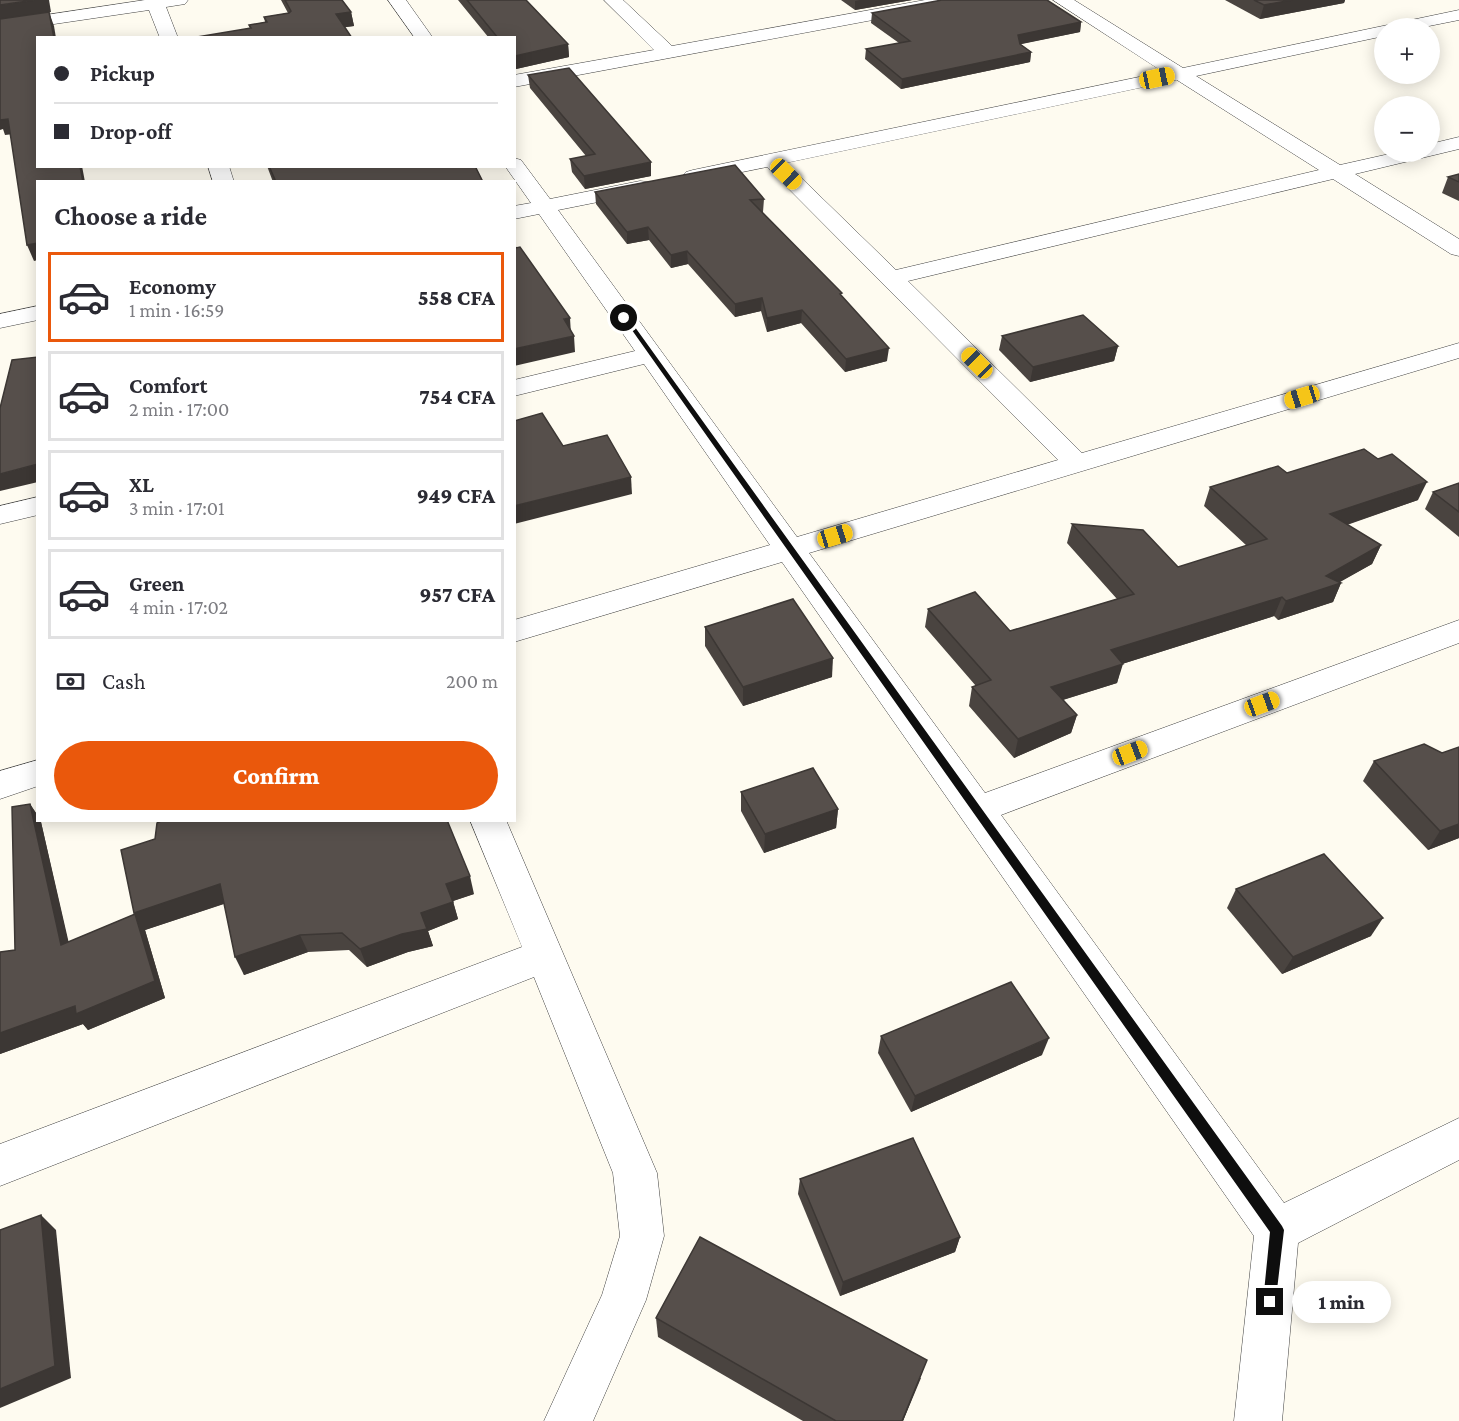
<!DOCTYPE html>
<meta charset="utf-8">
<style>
:root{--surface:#fff;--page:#f2f2f3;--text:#2b2b33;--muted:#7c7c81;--line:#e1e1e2;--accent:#ea580c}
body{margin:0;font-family:"Crimson Pro",serif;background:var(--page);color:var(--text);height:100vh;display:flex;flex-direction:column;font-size:22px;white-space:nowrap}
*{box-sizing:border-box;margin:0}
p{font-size:20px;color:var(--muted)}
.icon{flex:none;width:33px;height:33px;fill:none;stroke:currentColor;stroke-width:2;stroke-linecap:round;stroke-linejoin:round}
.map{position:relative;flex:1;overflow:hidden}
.panel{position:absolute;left:36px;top:180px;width:480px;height:642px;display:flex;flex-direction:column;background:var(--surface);border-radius:0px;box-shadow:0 3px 15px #0003}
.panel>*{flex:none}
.top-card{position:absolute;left:36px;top:36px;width:480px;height:132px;border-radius:0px;box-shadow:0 3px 15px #0003;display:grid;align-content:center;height:132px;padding:0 18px;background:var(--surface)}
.buttons{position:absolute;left:1374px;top:18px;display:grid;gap:12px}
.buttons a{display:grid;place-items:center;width:66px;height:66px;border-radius:50%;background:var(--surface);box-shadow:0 3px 15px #0003;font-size:30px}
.end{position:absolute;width:27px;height:27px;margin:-14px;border:8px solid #0e0e0e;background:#fff;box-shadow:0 0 0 3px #fff}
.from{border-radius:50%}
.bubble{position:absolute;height:42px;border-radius:21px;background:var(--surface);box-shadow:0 3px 15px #0003;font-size:20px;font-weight:800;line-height:42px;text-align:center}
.car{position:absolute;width:18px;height:36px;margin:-18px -9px;border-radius:8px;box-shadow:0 0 4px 2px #0007;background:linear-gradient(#f5c518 24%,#345 0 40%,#f5c518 0 76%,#345 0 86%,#f5c518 0)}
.top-card b{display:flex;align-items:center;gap:21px;height:57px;font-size:22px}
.top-card b+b{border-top:2px solid var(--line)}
.top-card i{width:15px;height:15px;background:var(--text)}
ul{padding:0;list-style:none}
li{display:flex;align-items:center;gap:18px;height:90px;margin:0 12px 9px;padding:0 6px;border:3px solid var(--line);border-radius:0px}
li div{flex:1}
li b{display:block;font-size:22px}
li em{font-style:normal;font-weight:800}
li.selected{border-color:var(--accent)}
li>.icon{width:54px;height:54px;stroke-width:1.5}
h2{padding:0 18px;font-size:27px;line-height:72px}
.pay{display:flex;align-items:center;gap:15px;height:66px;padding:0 18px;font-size:22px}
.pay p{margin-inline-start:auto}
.button{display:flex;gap:12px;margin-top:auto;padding:12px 18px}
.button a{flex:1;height:69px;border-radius:36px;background:var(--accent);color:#fff;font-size:24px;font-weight:800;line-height:69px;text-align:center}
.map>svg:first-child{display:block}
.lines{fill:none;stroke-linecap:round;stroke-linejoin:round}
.street-casing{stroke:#414141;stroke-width:1}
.street{fill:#fff;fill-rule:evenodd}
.wall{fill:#4a4440}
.shaded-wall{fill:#3c3734}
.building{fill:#564f4b;stroke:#3c3734;stroke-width:1.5}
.route{fill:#0e0e0e}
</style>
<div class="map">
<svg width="1459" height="1421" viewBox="0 0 1459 1421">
<rect width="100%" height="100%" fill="#fefbf0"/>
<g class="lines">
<g class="street-casing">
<g id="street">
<path d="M145 0H188L185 4 166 7 178 38H160L149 10 0 32V22Z"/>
<path d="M388 0H406L433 38H415Z"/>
<path d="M604 0H623L672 46 925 0H962L959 4 953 5 514 87V75L654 50Z"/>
<path d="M1053 0H1074L1183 68 1459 10V20L1419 28H1384V36L1196 76 1340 165 1398 152H1430V144L1459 137V149L1355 174 1459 239V256L1451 254 1333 179 908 281 1082 453 1459 343V358L809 553 985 793 1459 620V643L1001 815 1284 1203 1459 1118V1160L1298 1243 1282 1421H1234L1254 1236 782 562 514 642V620L770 545 644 364 514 396V380L635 351 539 214 514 219V206L531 203 505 166H514V158L521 160 550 199 640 181 648 182 651 187 648 192 558 210 797 537 1058 460 767 167 693 182 686 180 682 176 686 172 693 170 1163 72ZM1177 80 1319 170 896 270 786 163Z"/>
<path d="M208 166H229L234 182H213Z"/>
<path d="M38 306V320L0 328V314Z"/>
<path d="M38 497V515L0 524V506Z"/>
<path d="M38 760V786L0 799V771Z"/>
<path d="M470 820H506L657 1173 664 1236 646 1300 593 1421H544L602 1295 620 1236 613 1173 534 977 0 1186V1144L522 947Z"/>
</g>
</g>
<use href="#street" class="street"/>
</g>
<g class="wall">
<path d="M281 0H342L351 12 354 26 345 27 250 28 249 25 265 22 264 17 288 13Z"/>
<path d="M458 0H526L568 44 569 57 516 69 514 68V38H489Z"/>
<path d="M841 0H912L855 10Z"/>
<path d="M1225 0H1345L1344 3 1260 19Z"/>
<path d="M872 13 1081 22 1080 32 1020 44 1031 52 1030 62 901 89 865 59 866 49 899 43 871 23Z"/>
<path d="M528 75 651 176 585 189 572 172 570 159 586 156 530 88Z"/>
<path d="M267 166H475L483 182H273Z"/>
<path d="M1459 174V201L1442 193 1448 177Z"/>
<path d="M595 192 764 199 763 212H762L842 296 887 361 845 372 801 323 767 332 761 311 735 317 688 264 671 268 649 240 627 244 596 204Z"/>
<path d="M1002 336 1118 346 1114 361 1030 382 999 350Z"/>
<path d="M1287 473 1418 500 1347 525 1381 545 1372 564 1339 582 1341 583 1333 602 1278 620 1274 616 1122 664 1117 683 1063 700 1077 715 1071 733 1014 758 969 706 972 687 976 686 925 627 928 609 1010 631 1117 599 1067 543 1072 524 1178 567 1247 546 1204 506 1210 487Z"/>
<path d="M1459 483V537L1425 509 1433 492Z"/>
<path d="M705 627 832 677 743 706 705 646Z"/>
<path d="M1442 753 1459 838 1428 850 1363 781 1374 761Z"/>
<path d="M741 792 838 809 836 828 764 853 741 811Z"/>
<path d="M30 804 38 816V820L41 822 68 942 135 914 121 850 474 894 453 901 458 919 428 931 433 946 408 952 367 967 349 950 308 952 244 975 224 904 145 930 165 998 88 1030 83 1024 0 1054V952L15 950Z"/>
<path d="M1236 889 1371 936 1282 974 1227 908Z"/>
<path d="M881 1036 1042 1055 911 1112 878 1053Z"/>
<path d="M800 1179 960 1237 955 1252 840 1296 798 1194Z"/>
<path d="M656 1318 921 1378 903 1421H803L658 1337Z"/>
</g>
<g class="shaded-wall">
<path d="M34 0H49L51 12 0 20V5Z"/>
<path d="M860 0H912L855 10V1Z"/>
<path d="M1292 0H1345L1344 3 1260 19 1264 5Z"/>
<path d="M49 12 54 26 56 38H54Z"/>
<path d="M351 12 354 26 339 28 336 14Z"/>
<path d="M1081 22 1080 32 1017 45 1018 35Z"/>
<path d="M568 44 569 57 516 69 515 56Z"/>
<path d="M1031 52 1030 62 901 89 902 79Z"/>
<path d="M0 119H8L14 134 5 135 3 129 0 130Z"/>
<path d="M651 162V176L585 189 584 176Z"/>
<path d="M80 166H82L85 182H83Z"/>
<path d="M648 227 649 240 627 244V232Z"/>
<path d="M38 243V260L34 261 27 245Z"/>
<path d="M687 251 688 264 671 268V255Z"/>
<path d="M762 298 761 311 735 317V304Z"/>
<path d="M802 310 801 323 767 332V318Z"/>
<path d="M570 318 571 334 564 319Z"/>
<path d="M574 336 575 352 514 366V349Z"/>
<path d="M1118 346 1114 361 1030 382 1033 367Z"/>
<path d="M889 348 887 361 845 372 846 359Z"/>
<path d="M38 464V482L0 491V474Z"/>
<path d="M631 477 632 494 514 524V506Z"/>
<path d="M1427 482 1418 500 1322 533 1330 514Z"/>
<path d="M1381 545 1372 564 1333 586 1341 583 1333 602 1278 620 1286 601 1326 576Z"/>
<path d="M1282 597 1274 616 1106 669 1111 650Z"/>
<path d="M833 658 832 677 743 706V687Z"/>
<path d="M1123 664 1117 683 1046 705 1051 687Z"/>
<path d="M1077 715 1071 733 1014 758 1018 739Z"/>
<path d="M30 804 38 816V820H40L41 822 73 961 61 945Z"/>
<path d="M838 809 836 828 764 853 765 834Z"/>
<path d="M1459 824V838L1428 850 1440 831Z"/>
<path d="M470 876 474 894 450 902 446 884Z"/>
<path d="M220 884 229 902 145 930 165 998 88 1030 83 1024 0 1054V1033L75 1006 155 981 134 913Z"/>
<path d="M453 902 458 919 428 931 433 946 408 952 367 967 360 949 421 913Z"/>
<path d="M1383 918 1371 936 1282 974 1293 957Z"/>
<path d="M300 935 308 952 244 975 235 957Z"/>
<path d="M1049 1038 1042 1055 911 1112 915 1096Z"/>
<path d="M41 1215 56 1230 71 1378 0 1408V1389Z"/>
<path d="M960 1237 955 1252 840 1296 843 1282Z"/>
<path d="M927 1360 903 1421H902Z"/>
</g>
<g class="building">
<path d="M0 0H34L0 5Z"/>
<path d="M285 0H342L351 12 336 14 352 38 197 37 251 28 249 25 267 22 264 17 289 13 291 11Z"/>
<path d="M467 0H526L568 44 515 56 514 38H498Z"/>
<path d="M942 0H1047L1081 22 1018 35 1020 44 1031 52 902 79 866 49 910 41 872 13Z"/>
<path d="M1254 0H1292L1264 5Z"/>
<path d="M49 12 54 38H38V166H80L83 182H38V243L27 245 8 119 0 120V19Z"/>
<path d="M569 68 651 162 584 176 570 159 595 154 528 75Z"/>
<path d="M735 165 764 199 750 200 842 293 840 294 889 348 846 359 802 310 767 318 762 298 735 304 687 251 671 255 648 227 627 232 595 192Z"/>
<path d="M269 166H475L483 182H276Z"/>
<path d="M1459 174V182L1448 177Z"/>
<path d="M514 244 516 248 520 247 570 318 564 319 574 336 514 349Z"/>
<path d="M1083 315 1118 346 1033 367 1002 336Z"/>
<path d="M38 357V464L0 474V408L12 360Z"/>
<path d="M542 413 563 446 607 435 631 477 514 506V421Z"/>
<path d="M1364 449 1378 459 1392 454 1427 482 1330 514 1381 545 1326 576 1341 583 1286 601 1282 597 1111 650 1123 664 1051 687 1077 715 1018 739 972 687 991 680 928 609 975 592 1010 631 1134 594 1072 524 1143 530 1178 567 1267 539 1210 487 1278 466 1287 473Z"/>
<path d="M1459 483V512L1433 492Z"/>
<path d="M793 599 833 658 743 687 705 627Z"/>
<path d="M1424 744 1442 753 1459 747V824L1440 831 1374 761Z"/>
<path d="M813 768 838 809 765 834 741 792Z"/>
<path d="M30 804 61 945 135 914 155 981 76 1014 75 1006 0 1033V952L15 950 12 807Z"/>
<path d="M163 820H447L470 876 446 884 453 902 421 913 427 929 402 934 360 949 342 933 300 935 235 957 220 884 134 913 121 850 155 839 157 823Z"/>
<path d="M1324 854 1383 918 1293 957 1236 889Z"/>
<path d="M1011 982 1049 1038 915 1096 881 1036Z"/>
<path d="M913 1138 960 1237 843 1282 800 1179Z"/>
<path d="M41 1215 55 1366 0 1389V1230Z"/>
<path d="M700 1237 927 1360 902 1421H836L656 1318Z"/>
</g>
<path class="route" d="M622 316H627L1282 1226 1284 1230 1275 1307 1270 1309 1265 1307 1263 1302 1270 1232Z"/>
</svg>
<div class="buttons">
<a>+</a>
<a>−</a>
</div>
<i class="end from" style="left:624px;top:318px"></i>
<i class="end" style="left:1270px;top:1302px"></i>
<div class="bubble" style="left:1292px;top:1281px;width:99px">1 min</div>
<i class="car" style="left:1157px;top:78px;rotate:78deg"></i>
<i class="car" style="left:786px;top:174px;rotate:134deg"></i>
<i class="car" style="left:977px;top:363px;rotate:315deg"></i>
<i class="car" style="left:1302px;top:397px;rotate:253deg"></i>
<i class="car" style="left:835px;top:536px;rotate:73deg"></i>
<i class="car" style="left:1262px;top:704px;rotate:70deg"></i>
<i class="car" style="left:1130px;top:753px;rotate:69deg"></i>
<div class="top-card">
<b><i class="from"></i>Pickup</b>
<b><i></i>Drop-off</b>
</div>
<section class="panel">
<h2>Choose a ride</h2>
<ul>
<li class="selected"><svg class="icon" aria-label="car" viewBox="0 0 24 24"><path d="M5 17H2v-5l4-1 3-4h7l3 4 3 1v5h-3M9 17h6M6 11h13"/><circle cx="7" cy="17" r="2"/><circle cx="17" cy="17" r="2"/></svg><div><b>Economy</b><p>1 min · 16:59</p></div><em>558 CFA</em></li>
<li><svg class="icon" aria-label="car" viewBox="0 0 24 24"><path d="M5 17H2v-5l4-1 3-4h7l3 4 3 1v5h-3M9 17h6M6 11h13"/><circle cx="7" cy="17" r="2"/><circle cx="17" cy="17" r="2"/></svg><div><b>Comfort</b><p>2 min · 17:00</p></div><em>754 CFA</em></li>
<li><svg class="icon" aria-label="car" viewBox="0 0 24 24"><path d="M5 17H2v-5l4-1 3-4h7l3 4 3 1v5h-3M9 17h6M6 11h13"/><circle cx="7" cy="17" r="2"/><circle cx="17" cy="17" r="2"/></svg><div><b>XL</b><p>3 min · 17:01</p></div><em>949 CFA</em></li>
<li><svg class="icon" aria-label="car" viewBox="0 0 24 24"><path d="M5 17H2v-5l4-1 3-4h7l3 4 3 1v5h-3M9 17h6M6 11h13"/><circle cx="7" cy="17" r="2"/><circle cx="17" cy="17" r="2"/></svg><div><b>Green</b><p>4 min · 17:02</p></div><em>957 CFA</em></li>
</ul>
<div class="pay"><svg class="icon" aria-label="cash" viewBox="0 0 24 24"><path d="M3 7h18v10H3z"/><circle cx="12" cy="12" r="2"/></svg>Cash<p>200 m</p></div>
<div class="button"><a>Confirm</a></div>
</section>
</div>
